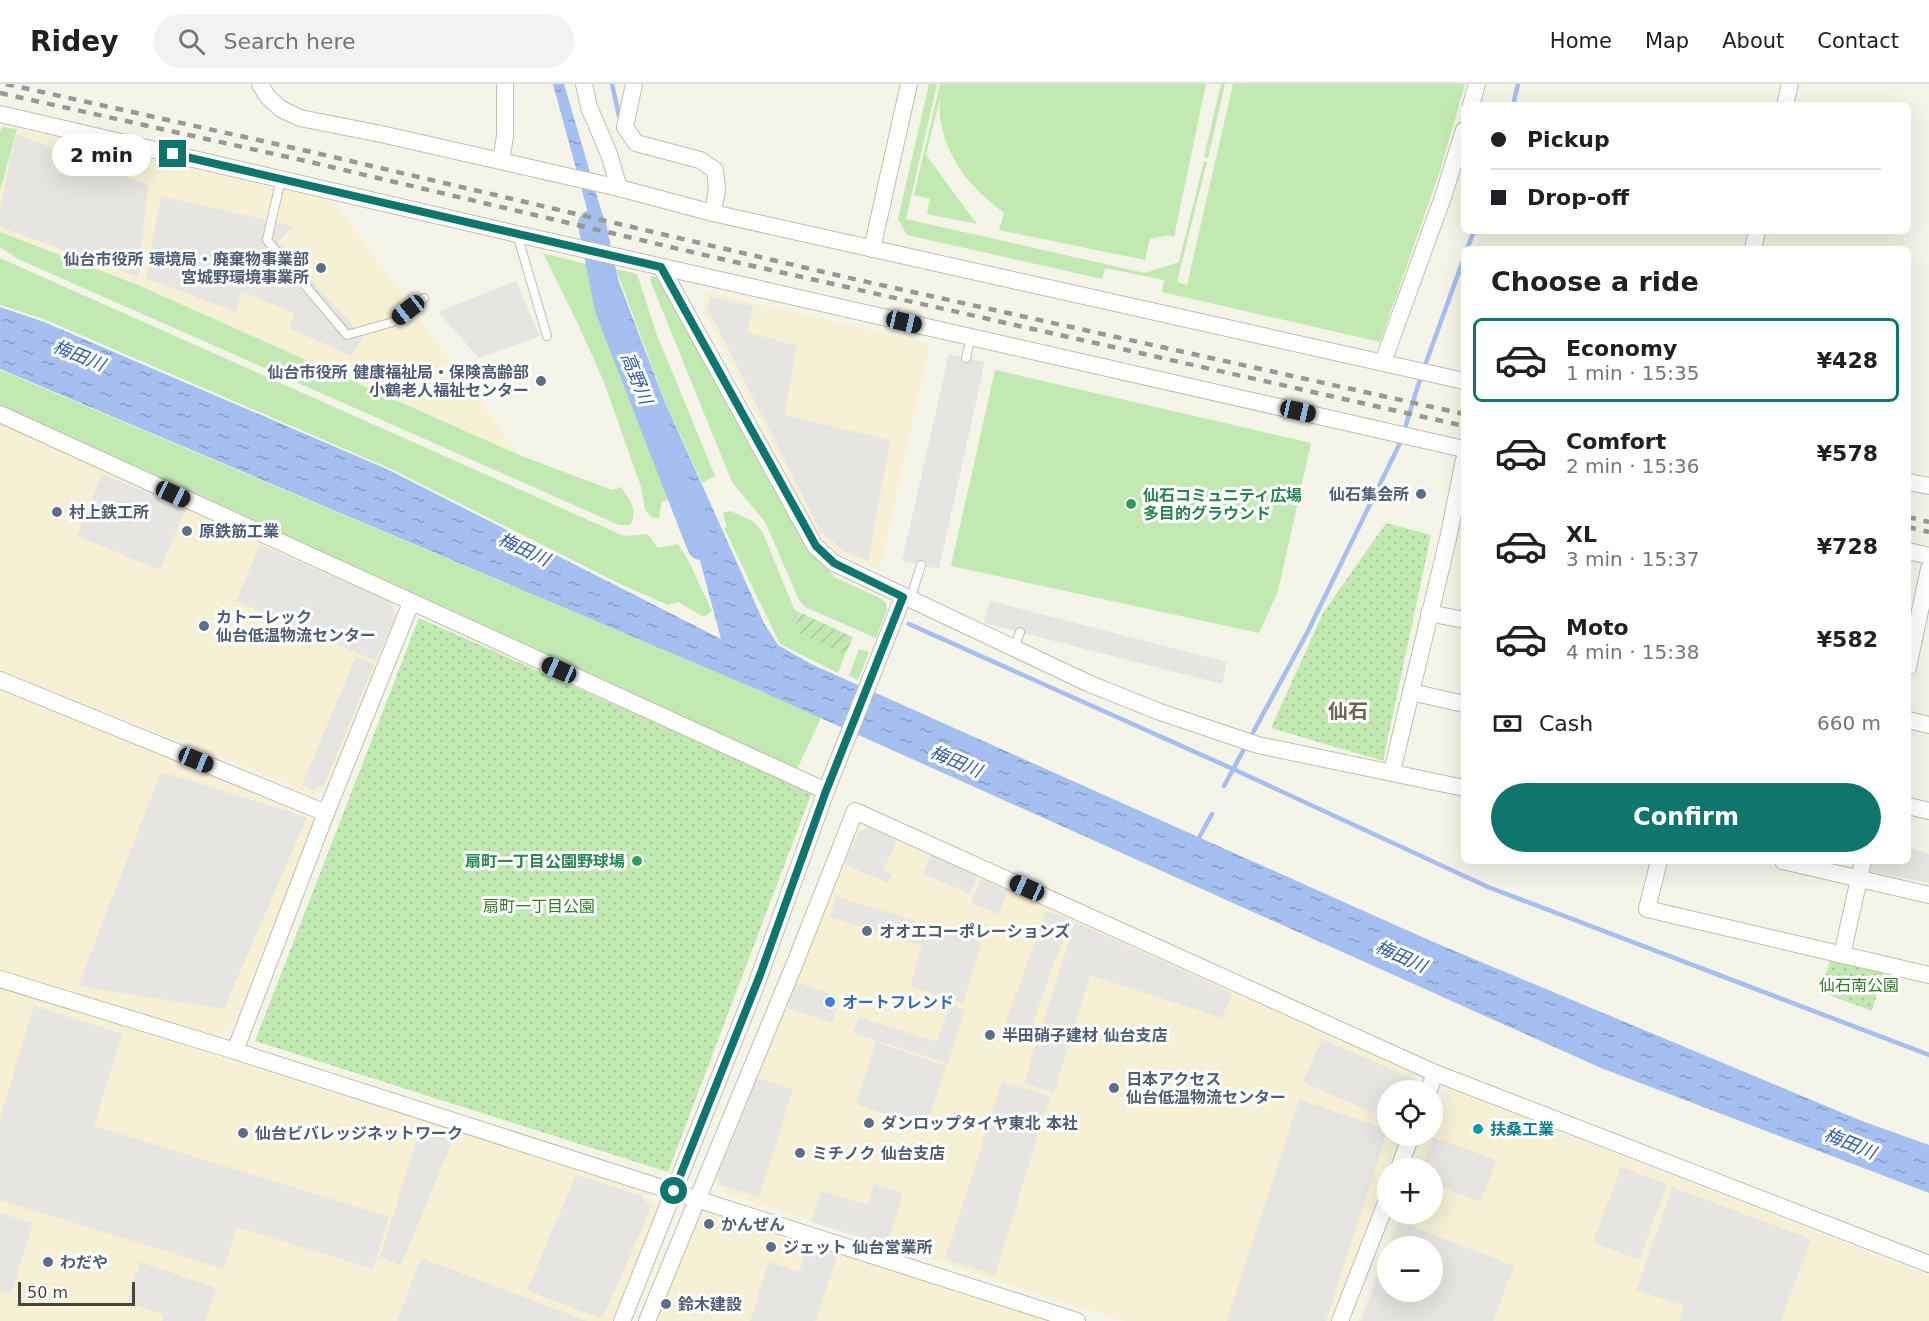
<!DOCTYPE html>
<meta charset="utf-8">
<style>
:root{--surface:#fff;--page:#f2f2f2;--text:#202124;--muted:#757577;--line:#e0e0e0;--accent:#0f766e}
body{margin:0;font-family:"DejaVu Sans","Noto Sans JP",sans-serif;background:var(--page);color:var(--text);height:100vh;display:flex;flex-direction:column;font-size:22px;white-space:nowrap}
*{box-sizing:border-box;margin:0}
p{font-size:20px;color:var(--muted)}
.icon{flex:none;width:33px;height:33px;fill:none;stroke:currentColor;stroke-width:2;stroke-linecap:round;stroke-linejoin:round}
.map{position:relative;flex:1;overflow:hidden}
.drawer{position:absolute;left:1461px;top:162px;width:450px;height:618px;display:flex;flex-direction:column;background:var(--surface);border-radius:9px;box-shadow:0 6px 24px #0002}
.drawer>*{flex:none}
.banner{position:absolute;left:1461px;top:18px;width:450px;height:132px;border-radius:9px;box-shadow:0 6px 24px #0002;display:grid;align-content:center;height:132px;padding:0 30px;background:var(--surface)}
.fabs{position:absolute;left:1377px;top:996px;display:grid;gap:12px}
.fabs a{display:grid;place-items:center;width:66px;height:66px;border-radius:50%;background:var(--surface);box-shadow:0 6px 24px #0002;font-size:30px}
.scale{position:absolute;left:18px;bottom:15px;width:117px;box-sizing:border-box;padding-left:6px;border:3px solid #494637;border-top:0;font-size:16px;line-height:21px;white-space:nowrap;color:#494637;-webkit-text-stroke:4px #fff;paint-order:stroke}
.end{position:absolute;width:27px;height:27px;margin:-14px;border:8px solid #0f766e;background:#fff;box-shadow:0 0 0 3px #fff}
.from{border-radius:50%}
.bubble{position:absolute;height:42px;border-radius:21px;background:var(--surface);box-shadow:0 6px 24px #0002;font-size:20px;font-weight:600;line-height:42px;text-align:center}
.car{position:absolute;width:18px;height:36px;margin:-18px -9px;border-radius:8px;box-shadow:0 0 4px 2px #0007;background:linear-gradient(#222 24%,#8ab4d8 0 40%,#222 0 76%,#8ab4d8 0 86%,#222 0)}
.banner b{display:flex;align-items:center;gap:21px;height:57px;font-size:22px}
.banner b+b{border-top:2px solid var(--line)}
.banner i{width:15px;height:15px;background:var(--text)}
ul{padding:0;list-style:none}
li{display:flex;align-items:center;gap:18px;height:84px;margin:0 12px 9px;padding:0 18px;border:3px solid transparent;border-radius:9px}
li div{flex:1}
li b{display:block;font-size:22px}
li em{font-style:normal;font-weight:600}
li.selected{border-color:var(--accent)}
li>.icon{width:54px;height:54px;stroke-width:1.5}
h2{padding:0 30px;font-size:27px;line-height:72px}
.pay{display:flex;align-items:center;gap:15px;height:66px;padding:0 30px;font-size:22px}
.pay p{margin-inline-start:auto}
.primary-button{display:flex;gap:12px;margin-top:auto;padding:12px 30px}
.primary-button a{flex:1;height:69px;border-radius:36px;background:var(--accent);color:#fff;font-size:24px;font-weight:600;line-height:69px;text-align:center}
header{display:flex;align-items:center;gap:36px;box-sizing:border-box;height:84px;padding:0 30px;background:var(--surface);border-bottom:2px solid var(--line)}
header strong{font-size:28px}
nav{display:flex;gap:33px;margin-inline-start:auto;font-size:21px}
.search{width:420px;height:54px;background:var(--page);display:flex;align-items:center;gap:15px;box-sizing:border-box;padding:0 21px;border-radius:33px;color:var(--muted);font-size:22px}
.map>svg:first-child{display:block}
.commercial{fill:#f6f1d5;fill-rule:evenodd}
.grass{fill:#c2e9b2}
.park{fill:url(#park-dots)}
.garden{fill:url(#garden-furrows)}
.parking{fill:#e6e5e1}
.water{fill:url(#water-ripples)}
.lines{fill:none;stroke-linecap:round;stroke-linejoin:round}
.stream{stroke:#a6bff1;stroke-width:4.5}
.river{stroke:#a6bff1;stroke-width:28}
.service-casing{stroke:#c0bfab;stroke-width:10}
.minor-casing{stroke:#c0bfab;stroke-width:18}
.service{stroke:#fff;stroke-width:8}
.minor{stroke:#fff;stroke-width:16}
.rail{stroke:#989898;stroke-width:4.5;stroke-dasharray:8 8;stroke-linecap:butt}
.route{stroke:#0f766e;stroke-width:8}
.service-dot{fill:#5c6f8a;stroke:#fff;stroke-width:2}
.leisure-dot{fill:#2e9e5b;stroke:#fff;stroke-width:2}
.shop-dot{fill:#3f7fe0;stroke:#fff;stroke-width:2}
.culture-dot{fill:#0f9aa8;stroke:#fff;stroke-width:2}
.labels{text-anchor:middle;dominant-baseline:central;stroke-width:6;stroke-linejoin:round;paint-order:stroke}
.service-label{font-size:16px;font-weight:bold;fill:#4e5e75;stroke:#fff;text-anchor:start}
.leisure-label{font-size:16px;font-weight:bold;fill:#27864d;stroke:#fff;text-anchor:start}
.park-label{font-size:16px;fill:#337b29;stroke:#fff}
.shop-label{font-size:16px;font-weight:bold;fill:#366cbe;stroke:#fff;text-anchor:start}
.culture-label{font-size:16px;font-weight:bold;fill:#0d838f;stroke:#fff;text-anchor:start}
.water-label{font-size:18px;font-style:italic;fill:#2f5ab6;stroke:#fff}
.quarter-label{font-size:20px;font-weight:bold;fill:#6b674e;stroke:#fff}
</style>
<header>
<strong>Ridey</strong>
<div class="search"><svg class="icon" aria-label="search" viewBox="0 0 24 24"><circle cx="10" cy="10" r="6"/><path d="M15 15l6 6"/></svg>Search here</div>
<nav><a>Home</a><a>Map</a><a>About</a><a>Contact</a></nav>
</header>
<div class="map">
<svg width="1929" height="1237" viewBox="0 0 1929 1237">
<defs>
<pattern id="park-dots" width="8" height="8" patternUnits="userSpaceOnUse" patternTransform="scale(1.5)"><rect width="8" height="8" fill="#c2e9b2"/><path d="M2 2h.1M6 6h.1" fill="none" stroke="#a8c99a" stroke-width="1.8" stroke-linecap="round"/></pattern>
<pattern id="garden-furrows" width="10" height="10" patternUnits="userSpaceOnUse" patternTransform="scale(1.5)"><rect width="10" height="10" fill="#c2e9b2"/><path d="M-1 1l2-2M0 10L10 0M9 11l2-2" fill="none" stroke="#a8c99a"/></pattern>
<pattern id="water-ripples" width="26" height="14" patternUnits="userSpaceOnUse" patternTransform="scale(1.5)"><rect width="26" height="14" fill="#a6bff1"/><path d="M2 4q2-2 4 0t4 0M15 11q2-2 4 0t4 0" fill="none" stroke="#899dc4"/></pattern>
</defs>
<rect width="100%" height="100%" fill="#f5f4e9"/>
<g class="commercial">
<path d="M18 45 310 112 335 119 519 371 139 201 0 148V107Z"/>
<path d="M708 208 930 260 880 486 839 469 817 448 701 221Z"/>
<path d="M0 338 392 516 399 532 326 704 313 710 0 587Z"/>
<path d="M0 607 299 726 315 739 231 945 216 953 0 886Z"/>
<path d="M870 742 1414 990 1418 1006H1388V1052H1404L1392 1084H1388L1387 1096 1334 1237H1124L721 1108 714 1092 854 748Z"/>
<path d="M0 904 648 1108 659 1125 611 1237H0Z"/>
<path d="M1448 1004 1929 1192V1237H1358L1398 1130H1432V1084H1415L1427 1052H1432L1433 1038 1443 1009ZM1388 1162H1432V1208H1388Z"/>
<path d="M712 1126 1055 1237H654L697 1128Z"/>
</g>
<g class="grass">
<path d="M929 0H937L906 135 1145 189 1179 178 1204 77 1207 78 1177 198 1187 201 1233 0H1465L1440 87 1380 258 1162 208 1164 196 1105 184 1102 195 907 151 898 135Z"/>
<path d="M940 0H1206L1174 153 1168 151 1150 155 1145 176 999 146 1004 129C970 103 947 77 940 34 939 28 940 21 940 15L926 71 977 140 927 130 930 115 914 111Z"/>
<path d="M1221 0H1225L1208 74 1204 73Z"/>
<path d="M2 43 17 45 0 107V48Z"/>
<path d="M0 148 138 201 519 371 612 406 621 403C629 415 639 426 630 441H619L18 175 0 163Z"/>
<path d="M543 169 598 183 606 224 677 412 662 418 659 434H653L645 426 641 403 604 298 577 238Z"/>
<path d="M0 174 624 452 648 450 658 464 678 460 689 478 712 527 704 533 678 518 668 521 622 501 391 385 46 236 0 221Z"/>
<path d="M616 185 637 190 657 251 715 392 702 399 664 315Z"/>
<path d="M652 192 661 195 804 458 834 493 882 515 886 519 887 525 876 554 805 523 799 516 765 438 732 398 650 196Z"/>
<path d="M0 286 756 605 821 634 797 685 0 322Z"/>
<path d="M995 286 1311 359 1278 507 1259 549 951 482Z"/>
<path d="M731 427 754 438 763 449 794 525 800 529 792 546 845 571 838 589 780 560 724 444 727 443 723 429Z"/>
<path d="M859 565 869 568 858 596 849 592Z"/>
</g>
<g class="park">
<path d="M1386 439 1431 451 1383 677 1271 644 1323 529Z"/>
<path d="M419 534 812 708 668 1088 255 957Z"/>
<path d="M1831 873 1884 887 1872 927 1821 908Z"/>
</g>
<path class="garden" d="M801 529 853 553 845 571 792 546Z"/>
<g class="parking">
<path d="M16 50 148 101 138 193 0 143V124Z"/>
<path d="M161 112 293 142 278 158 335 223 363 252 352 272 289 244 294 229 241 207 236 228 146 194Z"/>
<path d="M516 197 540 252 479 274 438 228Z"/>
<path d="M711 213 753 222 747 248 797 262 784 331 890 356 868 477 842 466 820 446 707 223Z"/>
<path d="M949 270 985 278 939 485 902 477Z"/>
<path d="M102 390 186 424 160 486 77 452Z"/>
<path d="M260 461 390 517 396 531 376 577 236 517Z"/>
<path d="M990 517 1227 578 1222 600 984 539Z"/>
<path d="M356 573 374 581 324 701 313 706 302 701Z"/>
<path d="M161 688 307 733 224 925 78 902Z"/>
<path d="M869 744 897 756 883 787 892 791 888 799 844 780 859 748Z"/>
<path d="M1908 764 1929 770V799L1869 787 1871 777H1908Z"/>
<path d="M932 770 978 790 970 810 923 790Z"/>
<path d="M981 795 1008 806 998 830 971 819Z"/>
<path d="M836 812 982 858 963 919 910 902 922 862 830 833Z"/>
<path d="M1046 827 1070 835 1030 947 1006 938Z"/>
<path d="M1075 838 1232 909 1222 934 1090 891 1054 1009 1024 999Z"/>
<path d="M796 898 834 911 831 922 837 924 832 939 787 924Z"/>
<path d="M950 921 965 926 948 979 853 949 859 933 937 958Z"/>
<path d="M34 922 122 950 94 1042 389 1133 373 1185 237 1143 224 1185 0 1116V1034Z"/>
<path d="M1322 955 1423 999 1419 1006H1388L1387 1035 1303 998Z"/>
<path d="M876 958 946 982 926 1044 856 1020Z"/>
<path d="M755 993 793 1005 759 1113 721 1101 717 1090Z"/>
<path d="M1002 998 1050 1012 995 1191 945 1175Z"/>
<path d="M1299 1016 1387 1045V1048L1326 1237H1227Z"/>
<path d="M421 1043 454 1053 401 1181 380 1173Z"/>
<path d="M1433 1053 1496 1076 1481 1118 1433 1100 1432 1084H1421Z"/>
<path d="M1621 1083 1667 1100 1639 1176 1593 1158Z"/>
<path d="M576 1091 642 1112 651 1124 602 1235 527 1206Z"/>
<path d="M874 1100 903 1109 887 1161 811 1138 821 1107 868 1121Z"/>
<path d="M1672 1103 1811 1155 1781 1237H1680L1684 1222 1637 1206Z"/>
<path d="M0 1129 33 1139 11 1210 0 1207Z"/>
<path d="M1399 1137 1514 1182 1493 1237H1361L1387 1167 1388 1208H1432V1162H1389Z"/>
<path d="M808 1162 837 1172 815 1237H750L769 1178 799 1188Z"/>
<path d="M421 1174 587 1237H397Z"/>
<path d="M140 1178 216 1204 205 1237H162L164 1231 127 1218Z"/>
</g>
<path class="water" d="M553 0H564L604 136 619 198 664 316 764 539 778 561 811 580 1431 857 1862 1037 1929 1061V1109L1601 984 756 605 0 285V223L44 238 389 386 721 555 674 380 616 232Z"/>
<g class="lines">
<g class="stream">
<path d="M612 0 619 32"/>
<path d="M1513 21 1518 0"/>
<path d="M1467 165 1474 147"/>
<path d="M1424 284 1464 174"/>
<path d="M1404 347 1421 292"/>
<path d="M909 540 1233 685 1488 803 1929 971"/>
<path d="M1224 702 1307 549 1402 355"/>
<path d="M1196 759 1212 730"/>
</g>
<path class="river" d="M592 140 609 225 701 462"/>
<g class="service-casing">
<g id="service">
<path d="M281 95 267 156 347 251 393 238 424 214"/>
<path d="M517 150 547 252"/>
<path d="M966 274 971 253"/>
<path d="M910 516 921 481"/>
<path d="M1014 565 1020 548"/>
</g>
</g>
<g class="minor-casing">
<g id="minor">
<path d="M260 0 267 12 281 25 300 34 381 50 619 104 713 129 1464 297"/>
<path d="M584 0 589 23 609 70 619 104"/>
<path d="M634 0 625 43 636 59 700 76 715 86 717 105 713 129"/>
<path d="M1471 21 1477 0"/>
<path d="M1785 21 1790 0"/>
<path d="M0 30 517 150 1464 365"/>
<path d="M501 77 505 52V0"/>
<path d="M872 165 909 0"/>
<path d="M1753 165 1757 147"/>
<path d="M661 183 815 462 834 479 1090 600 1160 628 1258 661 1464 704"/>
<path d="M1383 278 1443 113 1464 46"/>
<path d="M0 330 826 707"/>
<path d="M1908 398 1929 402"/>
<path d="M1908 467 1929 472"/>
<path d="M411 519 326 729 235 967 1077 1237"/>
<path d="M1429 529 1464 536"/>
<path d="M1908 583 1929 485"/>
<path d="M0 596 326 729"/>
<path d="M1411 608 1464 620"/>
<path d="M1908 636 1929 641"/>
<path d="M1392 687 1448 455 1464 376"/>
<path d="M1908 722 1929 727"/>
<path d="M1659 777 1647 825 1929 891"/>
<path d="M1783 777 1929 811"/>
<path d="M1842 871 1863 777"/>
<path d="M0 895 235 967"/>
<path d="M1429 1006 1435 989"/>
<path d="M1399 1084 1411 1052"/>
<path d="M622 1237 755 904 826 707 903 513"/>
<path d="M647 1237 795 879 855 727 1435 989 1929 1180"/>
<path d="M1340 1237 1388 1114"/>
</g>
</g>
<use href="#service" class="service"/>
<use href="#minor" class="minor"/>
<g class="rail">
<path d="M6 0 312 68 845 193 1464 330"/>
<path d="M0 9 310 78 713 173 1464 342"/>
<path d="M1908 433 1929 438"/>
<path d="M1908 443 1929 448"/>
</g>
</g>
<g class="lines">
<path class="route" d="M173 70 661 183 816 462 834 479 903 513 826 707 760 891 674 1107"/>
</g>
<g class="service-dot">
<circle cx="321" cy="184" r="6"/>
<circle cx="541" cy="297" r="6"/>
<circle cx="1421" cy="410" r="6"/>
<circle cx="57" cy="428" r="6"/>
<circle cx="187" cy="447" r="6"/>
<circle cx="204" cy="542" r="6"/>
<circle cx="867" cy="847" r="6"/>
<circle cx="990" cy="951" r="6"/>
<circle cx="1114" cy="1004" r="6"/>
<circle cx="869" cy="1039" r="6"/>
<circle cx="243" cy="1049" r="6"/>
<circle cx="800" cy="1069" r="6"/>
<circle cx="709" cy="1140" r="6"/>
<circle cx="771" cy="1163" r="6"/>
<circle cx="48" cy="1178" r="6"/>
<circle cx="666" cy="1220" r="6"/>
</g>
<g class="leisure-dot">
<circle cx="1131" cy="420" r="6"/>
<circle cx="637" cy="777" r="6"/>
</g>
<circle class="shop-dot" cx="830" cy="918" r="6"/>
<circle class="culture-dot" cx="1478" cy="1045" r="6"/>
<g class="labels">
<g class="service-label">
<text x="309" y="175" text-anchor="end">仙台市役所 環境局・廃棄物事業部<tspan x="309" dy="18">宮城野環境事業所</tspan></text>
<text x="529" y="288" text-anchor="end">仙台市役所 健康福祉局・保険高齢部<tspan x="529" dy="18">小鶴老人福祉センター</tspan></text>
<text x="1409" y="410" text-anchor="end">仙石集会所</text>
<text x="69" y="428">村上鉄工所</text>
<text x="199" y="447">原鉄筋工業</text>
<text x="216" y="533">カトーレック<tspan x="216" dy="18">仙台低温物流センター</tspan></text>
<text x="879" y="847">オオエコーポレーションズ</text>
<text x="1002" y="951">半田硝子建材 仙台支店</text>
<text x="1126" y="995">日本アクセス<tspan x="1126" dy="18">仙台低温物流センター</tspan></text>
<text x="881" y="1039">ダンロップタイヤ東北 本社</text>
<text x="255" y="1049">仙台ビバレッジネットワーク</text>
<text x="812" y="1069">ミチノク 仙台支店</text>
<text x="721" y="1140">かんぜん</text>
<text x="783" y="1163">ジェット 仙台営業所</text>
<text x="60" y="1178">わだや</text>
<text x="678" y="1220">鈴木建設</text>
</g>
<g class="leisure-label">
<text x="1143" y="411">仙石コミュニティ広場<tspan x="1143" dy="18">多目的グラウンド</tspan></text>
<text x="625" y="777" text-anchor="end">扇町一丁目公園野球場</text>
</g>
<g class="park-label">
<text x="539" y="822">扇町一丁目公園</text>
<text x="1859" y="901">仙石南公園</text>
</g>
<g class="shop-label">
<text x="842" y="918">オートフレンド</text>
</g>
<g class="culture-label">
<text x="1490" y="1045">扶桑工業</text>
</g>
<g class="water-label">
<text transform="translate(79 271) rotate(22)">梅田川</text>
<text transform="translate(637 294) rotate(68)">高野川</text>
<text transform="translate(524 465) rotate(25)">梅田川</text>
<text transform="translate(956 677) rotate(23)">梅田川</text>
<text transform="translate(1401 872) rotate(24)">梅田川</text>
<text transform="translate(1850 1059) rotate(22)">梅田川</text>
</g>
<g class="quarter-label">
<text x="1348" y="627">仙石</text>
</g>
</g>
</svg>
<div class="fabs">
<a><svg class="icon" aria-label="locate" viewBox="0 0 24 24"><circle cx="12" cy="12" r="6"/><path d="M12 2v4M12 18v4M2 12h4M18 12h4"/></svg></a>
<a>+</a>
<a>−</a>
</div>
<div class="scale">50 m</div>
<i class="end from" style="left:674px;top:1107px"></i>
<i class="end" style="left:173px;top:70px"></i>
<div class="bubble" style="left:52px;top:50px;width:99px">2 min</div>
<i class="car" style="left:408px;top:226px;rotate:232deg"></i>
<i class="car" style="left:904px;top:238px;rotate:103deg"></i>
<i class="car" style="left:1298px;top:327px;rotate:103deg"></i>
<i class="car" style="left:173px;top:410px;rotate:115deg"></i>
<i class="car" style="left:559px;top:586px;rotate:294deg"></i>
<i class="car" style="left:196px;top:676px;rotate:112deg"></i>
<i class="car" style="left:1027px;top:804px;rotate:294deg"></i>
<div class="banner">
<b><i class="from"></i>Pickup</b>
<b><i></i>Drop-off</b>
</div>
<section class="drawer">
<h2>Choose a ride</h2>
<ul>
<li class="selected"><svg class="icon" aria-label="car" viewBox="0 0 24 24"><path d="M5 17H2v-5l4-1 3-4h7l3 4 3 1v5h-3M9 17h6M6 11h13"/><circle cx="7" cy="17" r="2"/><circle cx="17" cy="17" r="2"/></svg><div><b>Economy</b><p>1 min · 15:35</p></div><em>¥428</em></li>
<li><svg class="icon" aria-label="car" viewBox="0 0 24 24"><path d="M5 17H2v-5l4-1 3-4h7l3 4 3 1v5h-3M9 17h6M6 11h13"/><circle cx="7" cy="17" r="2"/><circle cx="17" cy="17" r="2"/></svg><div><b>Comfort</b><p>2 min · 15:36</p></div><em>¥578</em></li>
<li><svg class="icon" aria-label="car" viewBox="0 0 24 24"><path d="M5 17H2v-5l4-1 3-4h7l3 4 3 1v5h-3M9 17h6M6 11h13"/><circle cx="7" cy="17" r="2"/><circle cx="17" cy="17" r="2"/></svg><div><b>XL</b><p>3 min · 15:37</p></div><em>¥728</em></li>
<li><svg class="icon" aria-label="car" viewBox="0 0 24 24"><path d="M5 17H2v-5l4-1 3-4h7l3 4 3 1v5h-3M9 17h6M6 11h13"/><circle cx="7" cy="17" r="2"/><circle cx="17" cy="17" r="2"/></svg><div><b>Moto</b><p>4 min · 15:38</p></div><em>¥582</em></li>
</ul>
<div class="pay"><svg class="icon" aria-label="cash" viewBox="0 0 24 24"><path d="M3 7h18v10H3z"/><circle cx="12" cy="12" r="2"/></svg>Cash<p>660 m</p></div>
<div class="primary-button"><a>Confirm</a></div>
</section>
</div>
